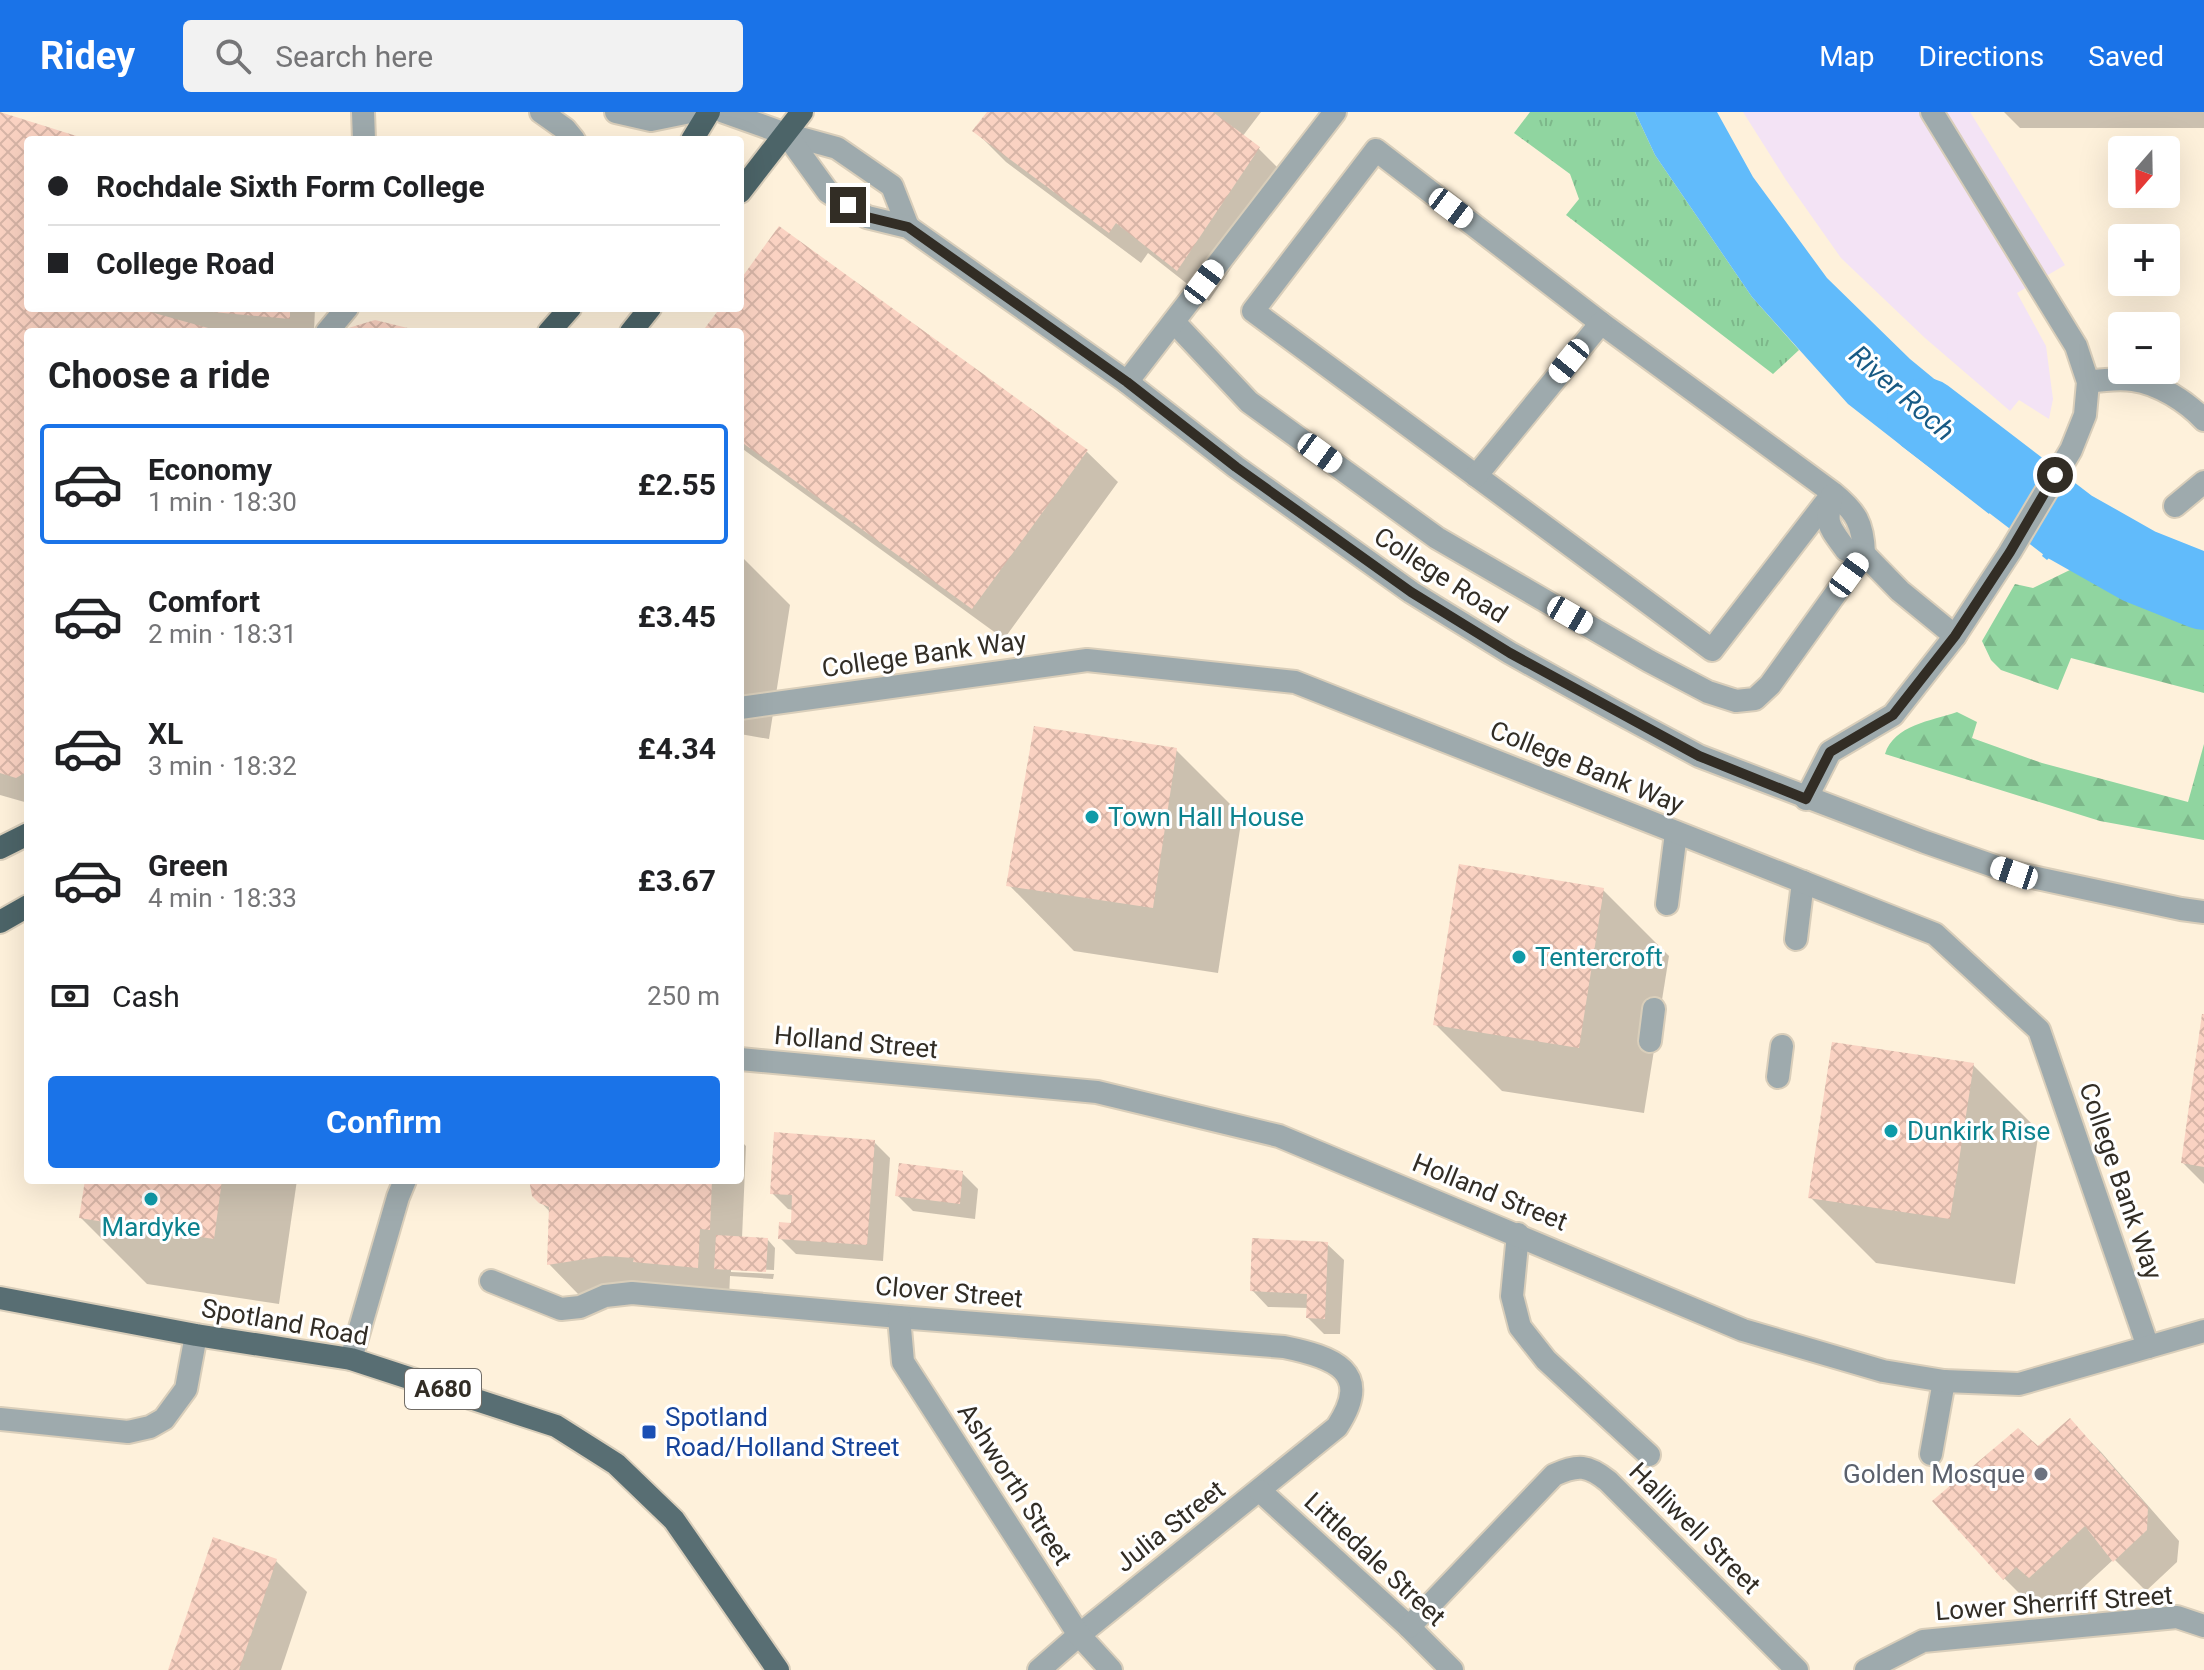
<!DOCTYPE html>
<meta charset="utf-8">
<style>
:root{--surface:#fff;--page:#f2f2f2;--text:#202124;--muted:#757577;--line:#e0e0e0;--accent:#1a73e8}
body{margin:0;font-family:Roboto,sans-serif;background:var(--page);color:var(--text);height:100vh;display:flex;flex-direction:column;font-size:30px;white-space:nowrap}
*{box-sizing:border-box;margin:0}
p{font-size:26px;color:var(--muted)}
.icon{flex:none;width:44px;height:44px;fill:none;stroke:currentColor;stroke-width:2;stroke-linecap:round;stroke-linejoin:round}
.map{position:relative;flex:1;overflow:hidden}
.details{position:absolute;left:24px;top:216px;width:720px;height:856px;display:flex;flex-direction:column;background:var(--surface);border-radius:8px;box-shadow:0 8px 32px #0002}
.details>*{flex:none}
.hud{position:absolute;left:24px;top:24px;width:720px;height:176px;border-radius:8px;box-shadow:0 8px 32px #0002;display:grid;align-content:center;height:176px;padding:0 24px;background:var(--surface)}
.needle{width:52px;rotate:200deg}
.buttons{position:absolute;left:2108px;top:24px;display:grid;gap:16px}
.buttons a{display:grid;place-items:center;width:72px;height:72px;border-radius:8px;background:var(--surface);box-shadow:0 8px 32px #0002;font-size:40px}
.end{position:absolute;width:36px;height:36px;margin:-18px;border:10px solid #322d25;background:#fff;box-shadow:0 0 0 4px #fff}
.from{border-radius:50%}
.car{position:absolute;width:24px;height:48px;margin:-24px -12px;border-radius:10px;box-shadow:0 0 6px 2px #0007;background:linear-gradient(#fff 24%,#345 0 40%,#fff 0 76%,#345 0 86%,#fff 0)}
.hud b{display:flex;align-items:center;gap:28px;height:76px;font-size:30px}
.hud b+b{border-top:2px solid var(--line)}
.hud i{width:20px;height:20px;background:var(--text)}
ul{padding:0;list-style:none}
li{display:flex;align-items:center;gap:24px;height:120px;margin:0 16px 12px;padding:0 8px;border:4px solid transparent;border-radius:8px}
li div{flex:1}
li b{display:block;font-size:30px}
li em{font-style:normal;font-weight:700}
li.current{border-color:var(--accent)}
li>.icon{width:72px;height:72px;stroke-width:1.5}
h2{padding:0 24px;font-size:36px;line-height:96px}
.pay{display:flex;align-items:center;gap:20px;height:88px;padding:0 24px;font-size:30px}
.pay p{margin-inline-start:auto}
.action{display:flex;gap:16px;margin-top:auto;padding:16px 24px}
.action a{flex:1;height:92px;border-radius:8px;background:var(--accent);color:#fff;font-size:32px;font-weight:700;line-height:92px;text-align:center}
header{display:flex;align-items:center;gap:48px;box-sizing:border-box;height:112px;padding:0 40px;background:var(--accent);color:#fff}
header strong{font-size:38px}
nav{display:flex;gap:44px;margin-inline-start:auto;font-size:28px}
.search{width:560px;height:72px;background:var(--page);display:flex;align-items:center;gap:20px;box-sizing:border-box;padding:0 28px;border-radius:8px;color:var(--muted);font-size:30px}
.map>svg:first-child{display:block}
.education{fill:#f3e3f5}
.grass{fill:url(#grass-tufts)}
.forest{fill:url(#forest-firs)}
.water{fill:#61bbfb}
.shadow{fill:#0003}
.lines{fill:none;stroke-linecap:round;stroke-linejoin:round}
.river{stroke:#61bbfb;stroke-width:76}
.building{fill:url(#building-cross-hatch)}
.service-casing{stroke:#d9ceba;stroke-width:26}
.minor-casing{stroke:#d9ceba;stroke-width:26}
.primary-casing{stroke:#d9ceba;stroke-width:26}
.trunk-casing{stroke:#d9ceba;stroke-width:26}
.service{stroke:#9eaaad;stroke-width:22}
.minor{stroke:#9eaaad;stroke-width:22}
.primary{stroke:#586e73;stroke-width:22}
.trunk{stroke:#4c6468;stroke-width:22}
.route{stroke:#322d25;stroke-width:10}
.culture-dot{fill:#0f9aa8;stroke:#fff;stroke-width:3}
.transit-dot{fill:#1a4fb4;stroke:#fff;stroke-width:3}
.worship-dot{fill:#6b7280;stroke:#fff;stroke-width:3}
.labels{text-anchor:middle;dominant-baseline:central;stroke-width:6;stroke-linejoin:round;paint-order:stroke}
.shield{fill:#fff;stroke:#706c66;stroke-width:2}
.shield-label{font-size:24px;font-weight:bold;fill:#322d25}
.street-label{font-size:26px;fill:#322d25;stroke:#fff}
.culture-label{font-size:26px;fill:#0d838f;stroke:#fff;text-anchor:start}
.transit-label{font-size:26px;fill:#164399;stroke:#fff;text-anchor:start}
.worship-label{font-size:26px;fill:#5b616d;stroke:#fff;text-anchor:end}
.water-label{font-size:28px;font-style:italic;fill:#185a84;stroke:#fff}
</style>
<header>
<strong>Ridey</strong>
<div class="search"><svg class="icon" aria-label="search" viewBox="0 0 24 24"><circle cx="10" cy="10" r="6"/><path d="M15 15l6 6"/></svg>Search here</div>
<nav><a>Map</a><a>Directions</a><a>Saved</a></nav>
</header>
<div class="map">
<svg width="2204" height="1558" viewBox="0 0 2204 1558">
<defs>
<pattern id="grass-tufts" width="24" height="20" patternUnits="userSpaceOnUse" patternTransform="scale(2)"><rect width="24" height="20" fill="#90d5a0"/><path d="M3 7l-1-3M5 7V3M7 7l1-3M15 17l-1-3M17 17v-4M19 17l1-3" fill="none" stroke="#7db78a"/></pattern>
<pattern id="forest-firs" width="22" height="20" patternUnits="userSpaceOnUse" patternTransform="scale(2)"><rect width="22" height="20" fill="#90d5a0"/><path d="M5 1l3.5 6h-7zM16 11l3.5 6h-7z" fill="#7db78a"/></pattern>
<pattern id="building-cross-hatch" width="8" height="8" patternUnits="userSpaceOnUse" patternTransform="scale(2)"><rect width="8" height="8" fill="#fad2c2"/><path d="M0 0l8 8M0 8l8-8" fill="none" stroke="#d7b5a7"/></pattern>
</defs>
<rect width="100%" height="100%" fill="#fef1db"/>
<path class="education" d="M1743 0H1970L2065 153 2017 181 2046 234 2053 287 2049 307 2019 288 2010 299 1925 226 1841 146 1786 68Z"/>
<path class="grass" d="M1530 0H1635L1655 43 1752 185 1799 238 1773 262 1566 103 1579 87 1570 62 1514 21Z"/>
<g class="forest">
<path d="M2074 456 2204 511V581L2071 546 2058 578 2001 558 1991 548 1982 529 2015 472 2033 476Z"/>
<path d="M1957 600 1977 610 1972 626 2042 651 2188 690 2204 632V728L2100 709 1885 642C1894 613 1931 609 1957 600Z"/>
</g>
<g class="water">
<path d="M1635 0H1717L1753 65 1827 166 1910 247 2024 341 1989 402 1848 292 1752 185 1655 43Z"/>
<path d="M2078 383 2099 397 2047 448 2042 444Z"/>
<path d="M2124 409 2204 446V511L2074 456Z"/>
</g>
<g class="shadow">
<path d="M990 0H1261L1242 25 1259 37 1290 68 1209 189 1148 141 1141 151 1006 50 975 19Z"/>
<path d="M2004 0H2204V16H2020Z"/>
<path d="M0 1 81 28H28V196H128L144 201 140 196H315L314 220H28V691L0 683Z"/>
<path d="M740 171 1086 339 1118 370 1004 527 740 335V220H705L722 196H740Z"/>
<path d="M740 443 790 493 769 627 740 622Z"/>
<path d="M1176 638 1242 704 1218 861 1074 839 1009 773Z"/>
<path d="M1603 778 1669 844 1644 1001 1502 979 1436 913Z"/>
<path d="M2204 904V1072L2183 1051Z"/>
<path d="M1973 953 2039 1019 2015 1172 1876 1151 1810 1085Z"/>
<path d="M740 1028 746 1034 742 1126 768 1128 775 1136 774 1158 731 1156V1160L774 1162 773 1167 730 1164 729 1186 580 1184 549 1152 551 1101 534 1083 533 1068H740Z"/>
<path d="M874 1030 890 1046 883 1149 796 1142 780 1126 792 1113 793 1098 788 1097 772 1081Z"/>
<path d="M962 1061 978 1077 975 1107 913 1099 897 1083Z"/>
<path d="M87 1068H297L279 1192 147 1172 81 1106Z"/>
<path d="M1327 1132 1344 1148 1340 1222H1324L1308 1206 1309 1196 1268 1195 1252 1178Z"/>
<path d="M2070 1309 2101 1340 2179 1429 2177 1450 2146 1479 2114 1447 2061 1496 2048 1485 2036 1498 2005 1467 1935 1389 2038 1337Z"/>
<path d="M276 1449 307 1480 281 1558H170Z"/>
</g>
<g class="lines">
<path class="river" d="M1925 304 2070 415 2139 454 2204 480"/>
</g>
<g class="building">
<path d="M0 0 86 27 28 28V196H136L219 219 28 220V659L16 666 0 661Z"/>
<path d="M987 0H1213L1260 35 1177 159 1116 111 1109 121 972 19Z"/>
<path d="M779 114 1088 338 972 497 740 329V220H702L720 196H740V168Z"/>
<path d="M191 196H290V207L191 198Z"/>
<path d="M375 208 420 219V220H344L345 217Z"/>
<path d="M1034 614 1177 636 1153 796 1006 774Z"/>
<path d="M1459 752 1604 776 1579 936 1433 913Z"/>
<path d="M2202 902H2204V1055L2181 1051Z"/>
<path d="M1832 930 1974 951 1950 1107 1808 1086Z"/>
<path d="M774 1020 875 1028 867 1133 778 1127 779 1110 791 1111 792 1083 770 1082Z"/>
<path d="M899 1051 963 1059 960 1092 895 1084Z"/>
<path d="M85 1068H222L214 1127 79 1106Z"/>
<path d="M531 1068H712L710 1118 700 1117 698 1156 633 1150 634 1146 605 1144 547 1153 549 1095 539 1091 532 1084 530 1073Z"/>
<path d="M716 1123 768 1126 766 1160 714 1157Z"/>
<path d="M1252 1126 1328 1130 1325 1207 1306 1206 1307 1182 1250 1179Z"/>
<path d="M2070 1306 2148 1395 2147 1418 2113 1450 2085 1414 2029 1466 2016 1455 2003 1468 1932 1389 2018 1316 2038 1334Z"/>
<path d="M213 1425 277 1447 239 1558H168Z"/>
</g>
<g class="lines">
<g class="service-casing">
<g id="service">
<path d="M363 0 364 28"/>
<path d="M1174 210 1249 290 1437 426 1649 549 1708 580 1736 589 1755 587 1770 573 1864 442C1863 411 1856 400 1833 381L1601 211 1376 38 1253 199 1712 538 1833 381"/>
<path d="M327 220 347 196"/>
<path d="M1127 270 1335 0"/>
<path d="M2088 270C2102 268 2118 266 2133 268 2158 271 2187 290 2204 308"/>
<path d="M1476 364 1601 211"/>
<path d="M1832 383C1825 413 1828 413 1846 438L1864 442 1900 479 1955 524"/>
<path d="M2175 394 2204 370"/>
<path d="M1806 687 1830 640 1893 603 1955 524 2010 440 2071 338 2085 303 2088 270 2076 234 1932 0"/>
<path d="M1667 792 1676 721"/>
<path d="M1796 827 1803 770"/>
<path d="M1650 929 1654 897"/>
<path d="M1778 965 1782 934"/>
<path d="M1518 1122 1512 1184 1520 1215 1546 1248 1649 1343"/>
<path d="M0 1307 128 1320 150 1315 164 1307 186 1277 196 1223"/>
<path d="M1931 1342 1944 1269"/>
</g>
</g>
<g class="minor-casing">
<g id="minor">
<path d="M541 0 565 17 574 28"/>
<path d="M616 0 651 8 690 0"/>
<path d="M724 0 786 22 837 36 892 74 908 115"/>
<path d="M786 22 828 80 867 105 908 115 1127 270 1236 355 1411 480 1510 541 1613 598 1699 644 1925 730 2014 761 2181 797 2204 800"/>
<path d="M740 596 1087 548 1295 570 1935 822 2039 918 2148 1235"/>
<path d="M740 947 1097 980 1279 1024 1743 1218 1883 1259 1944 1269 2019 1272 2204 1219"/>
<path d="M491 1169 561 1197 580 1195 605 1184 632 1181 899 1205 1284 1235C1333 1245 1374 1259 1337 1315L1079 1523 1039 1558"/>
<path d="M899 1205 903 1250 1079 1523 1111 1558"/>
<path d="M351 1247 398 1085 405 1068"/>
<path d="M1260 1379 1409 1515 1452 1558"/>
<path d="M1409 1515 1554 1363C1578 1352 1588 1353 1608 1369L1797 1558"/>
<path d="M1866 1558 1923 1529 2177 1505 2204 1514"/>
</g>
</g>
<g class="primary-casing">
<path id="primary" d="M0 1186 196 1223 351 1247 556 1314 616 1352 674 1408 778 1558"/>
</g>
<g class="trunk-casing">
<g id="trunk">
<path d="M692 28 709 0"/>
<path d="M740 80 802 0"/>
<path d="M549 220 570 196"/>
<path d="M631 220 650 196"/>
<path d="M0 736 28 722"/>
<path d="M0 810 28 794"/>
</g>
</g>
<use href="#service" class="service"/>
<use href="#minor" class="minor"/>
<use href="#primary" class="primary"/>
<use href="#trunk" class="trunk"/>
</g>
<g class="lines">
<path class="route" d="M848 93 867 105 908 115 1127 270 1236 355 1411 480 1510 541 1699 644 1806 687 1830 640 1893 603 1955 524 2010 440 2055 363"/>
</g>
<g class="culture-dot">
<circle cx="1092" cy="705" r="8"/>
<circle cx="1519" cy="845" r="8"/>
<circle cx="1891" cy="1019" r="8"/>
<circle cx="151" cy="1087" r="8"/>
</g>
<rect class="transit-dot" x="641" y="1312" width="16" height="16" rx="4"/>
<circle class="worship-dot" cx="2041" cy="1362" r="8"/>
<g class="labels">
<rect class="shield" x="405" y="1257" width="76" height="40" rx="6"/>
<g class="shield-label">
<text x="443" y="1277">A680</text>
</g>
<g class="street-label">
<text transform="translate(1441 463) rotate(33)">College Road</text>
<text transform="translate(924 542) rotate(-8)">College Bank Way</text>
<text transform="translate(1587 655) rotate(22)">College Bank Way</text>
<text transform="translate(856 930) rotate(5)">Holland Street</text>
<text transform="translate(2121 1069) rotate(71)">College Bank Way</text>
<text transform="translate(1490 1080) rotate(22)">Holland Street</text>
<text transform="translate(949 1180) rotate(5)">Clover Street</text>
<text transform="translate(285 1210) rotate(10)">Spotland Road</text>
<text transform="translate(1015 1372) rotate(57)">Ashworth Street</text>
<text transform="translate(1170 1414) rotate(-38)">Julia Street</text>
<text transform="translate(1695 1416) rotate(45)">Halliwell Street</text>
<text transform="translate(1375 1447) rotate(43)">Littledale Street</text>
<text transform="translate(2054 1491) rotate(-4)">Lower Sherriff Street</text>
</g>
<g class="culture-label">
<text x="1108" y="705">Town Hall House</text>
<text x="1535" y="845">Tentercroft</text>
<text x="1907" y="1019">Dunkirk Rise</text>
<text x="151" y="1115" text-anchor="middle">Mardyke</text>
</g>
<g class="transit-label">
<text x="665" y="1305">Spotland<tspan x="665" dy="30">Road/Holland Street</tspan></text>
</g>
<g class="worship-label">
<text x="2025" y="1362">Golden Mosque</text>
</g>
<g class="water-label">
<text transform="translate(1902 281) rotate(41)">River Roch</text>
</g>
</g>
</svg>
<div class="buttons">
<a><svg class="needle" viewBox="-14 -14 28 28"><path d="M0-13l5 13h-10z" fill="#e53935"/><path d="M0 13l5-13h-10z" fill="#757577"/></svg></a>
<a>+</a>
<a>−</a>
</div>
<i class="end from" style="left:2055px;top:363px"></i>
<i class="end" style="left:848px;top:93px"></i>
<i class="car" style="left:1451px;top:96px;rotate:127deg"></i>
<i class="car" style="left:1204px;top:170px;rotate:37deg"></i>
<i class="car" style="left:1569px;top:249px;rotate:219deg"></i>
<i class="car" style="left:1320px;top:341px;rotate:126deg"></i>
<i class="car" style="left:1849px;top:463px;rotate:36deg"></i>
<i class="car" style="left:1570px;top:503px;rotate:120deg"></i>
<i class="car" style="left:2014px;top:761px;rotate:289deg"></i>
<div class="hud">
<b><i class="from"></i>Rochdale Sixth Form College</b>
<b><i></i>College Road</b>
</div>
<section class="details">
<h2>Choose a ride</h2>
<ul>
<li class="current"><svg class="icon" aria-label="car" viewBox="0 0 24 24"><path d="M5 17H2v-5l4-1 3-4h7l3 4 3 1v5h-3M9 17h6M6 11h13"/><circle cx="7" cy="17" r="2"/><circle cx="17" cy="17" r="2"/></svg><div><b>Economy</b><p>1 min · 18:30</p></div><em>£2.55</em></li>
<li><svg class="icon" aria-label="car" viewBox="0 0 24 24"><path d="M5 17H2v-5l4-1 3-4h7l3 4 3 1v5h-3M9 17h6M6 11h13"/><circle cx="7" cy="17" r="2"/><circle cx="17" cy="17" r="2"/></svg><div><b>Comfort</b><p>2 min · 18:31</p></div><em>£3.45</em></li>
<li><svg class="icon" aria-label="car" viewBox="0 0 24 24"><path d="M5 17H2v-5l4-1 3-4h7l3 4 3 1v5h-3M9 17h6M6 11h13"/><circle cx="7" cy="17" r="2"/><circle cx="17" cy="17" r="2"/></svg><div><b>XL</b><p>3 min · 18:32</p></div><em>£4.34</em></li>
<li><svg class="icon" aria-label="car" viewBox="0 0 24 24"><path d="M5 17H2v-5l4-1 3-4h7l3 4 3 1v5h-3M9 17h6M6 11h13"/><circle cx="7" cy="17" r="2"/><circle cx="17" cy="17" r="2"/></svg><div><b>Green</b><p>4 min · 18:33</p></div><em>£3.67</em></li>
</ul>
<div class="pay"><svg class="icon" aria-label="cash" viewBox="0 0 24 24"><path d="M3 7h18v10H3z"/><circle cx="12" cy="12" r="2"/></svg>Cash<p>250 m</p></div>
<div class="action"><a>Confirm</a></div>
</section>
</div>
